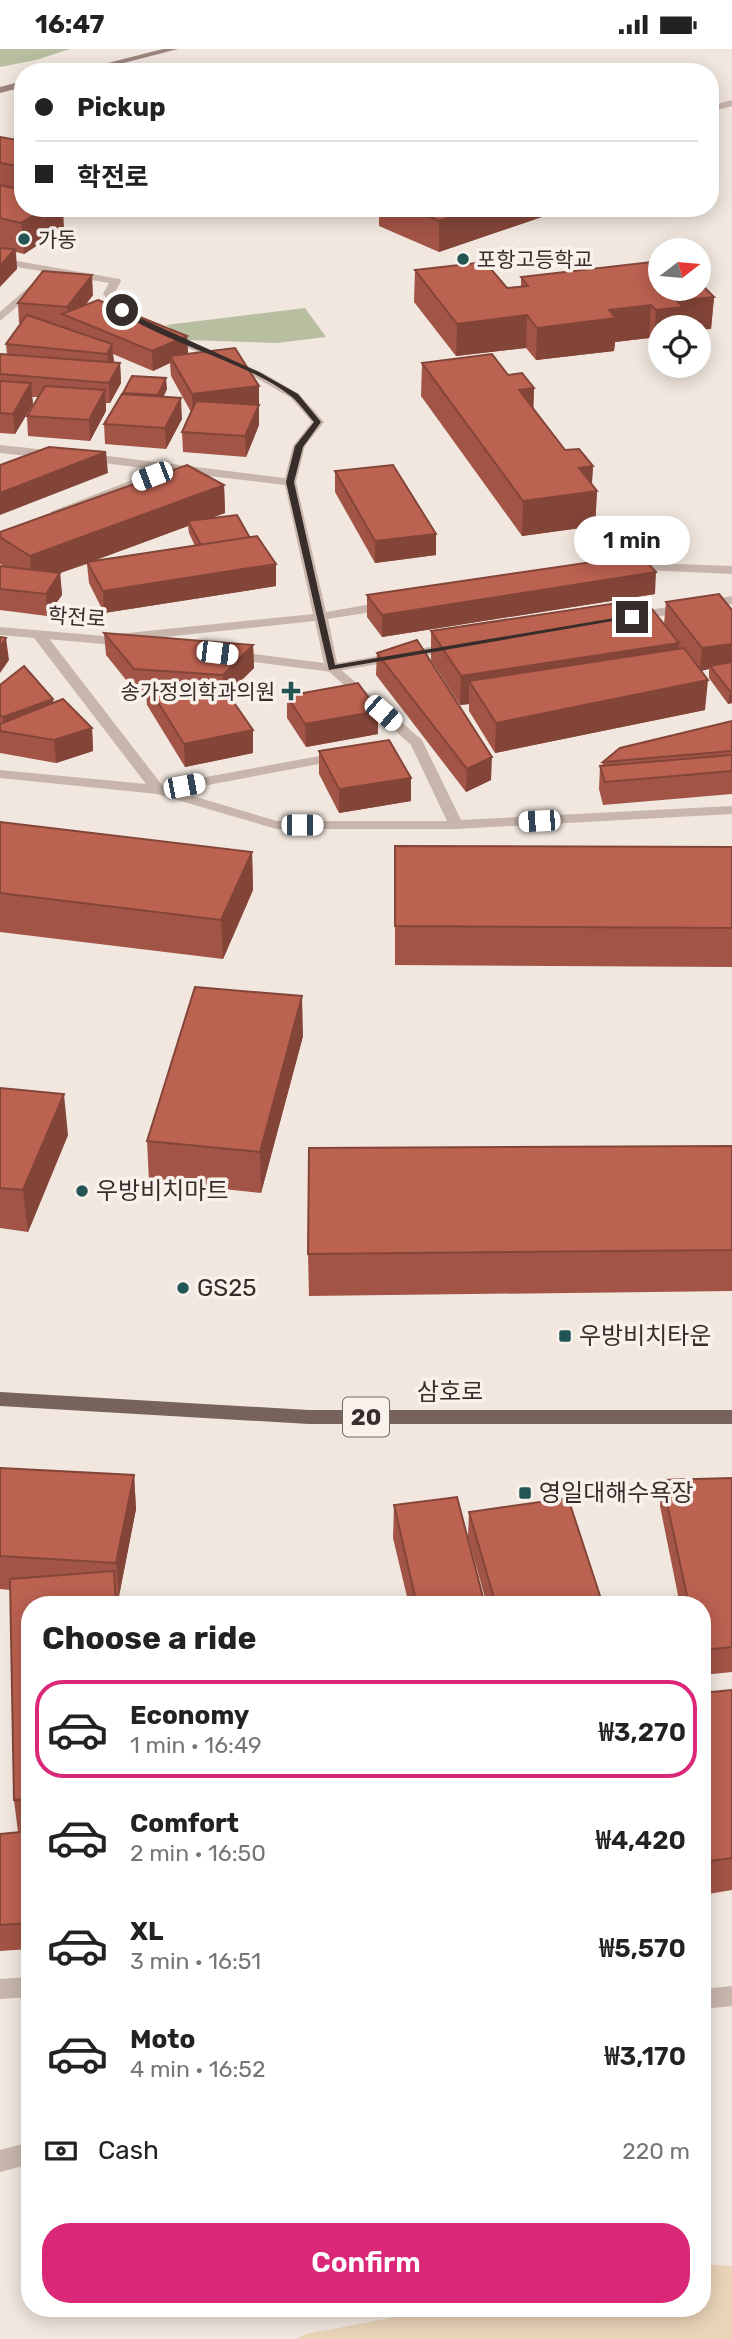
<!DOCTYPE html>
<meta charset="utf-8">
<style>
:root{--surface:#fff;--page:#f6f6f6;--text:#222;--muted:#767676;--line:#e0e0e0;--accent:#db2777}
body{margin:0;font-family:Rubik,"Noto Sans KR",sans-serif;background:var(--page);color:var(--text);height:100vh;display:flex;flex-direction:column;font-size:26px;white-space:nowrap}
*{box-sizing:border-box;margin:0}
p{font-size:23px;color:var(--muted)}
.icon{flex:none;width:38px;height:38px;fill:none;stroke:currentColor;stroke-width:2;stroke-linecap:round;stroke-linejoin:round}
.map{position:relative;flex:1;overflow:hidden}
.drawer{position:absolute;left:21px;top:1547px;width:690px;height:721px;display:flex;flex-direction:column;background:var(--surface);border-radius:28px;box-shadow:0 4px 18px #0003}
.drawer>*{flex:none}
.guide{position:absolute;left:14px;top:14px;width:705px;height:154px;border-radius:28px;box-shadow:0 4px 18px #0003;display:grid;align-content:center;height:154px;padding:0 21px;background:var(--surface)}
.needle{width:46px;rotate:74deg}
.fabs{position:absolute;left:648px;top:189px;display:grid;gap:14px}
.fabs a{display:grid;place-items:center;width:63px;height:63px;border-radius:50%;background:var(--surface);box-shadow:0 4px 18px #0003;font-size:35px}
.end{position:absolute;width:32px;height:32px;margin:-16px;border:9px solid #372d2a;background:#fff;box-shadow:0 0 0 4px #fff}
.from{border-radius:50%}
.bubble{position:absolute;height:49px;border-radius:24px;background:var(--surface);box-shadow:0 4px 18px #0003;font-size:23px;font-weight:600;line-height:49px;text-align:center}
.car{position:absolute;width:21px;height:42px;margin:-21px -10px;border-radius:9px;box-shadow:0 0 5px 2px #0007;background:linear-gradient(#fff 24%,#345 0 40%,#fff 0 76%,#345 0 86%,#fff 0)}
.guide b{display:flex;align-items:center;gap:24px;height:66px;font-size:26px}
.guide b+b{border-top:2px solid var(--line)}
.guide i{width:18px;height:18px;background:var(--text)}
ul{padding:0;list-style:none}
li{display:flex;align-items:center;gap:21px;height:98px;margin:0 14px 10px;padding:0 7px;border:4px solid transparent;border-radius:28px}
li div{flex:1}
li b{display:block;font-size:26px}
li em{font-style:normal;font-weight:600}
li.active{border-color:var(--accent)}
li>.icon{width:63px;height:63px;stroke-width:1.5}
h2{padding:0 21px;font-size:32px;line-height:84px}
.pay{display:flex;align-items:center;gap:18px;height:77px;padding:0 21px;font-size:26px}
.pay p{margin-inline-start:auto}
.cta{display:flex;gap:14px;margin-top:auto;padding:14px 21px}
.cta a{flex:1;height:80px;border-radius:28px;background:var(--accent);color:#fff;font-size:28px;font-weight:600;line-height:80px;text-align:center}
.status{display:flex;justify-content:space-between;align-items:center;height:49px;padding:0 35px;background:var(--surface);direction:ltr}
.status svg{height:19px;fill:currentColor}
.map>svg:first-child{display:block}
.green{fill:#b7bfa0}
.sand{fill:#e9d4b8}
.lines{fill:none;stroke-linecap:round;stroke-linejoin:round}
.service{fill:#c8b6ac;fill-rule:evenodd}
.minor{fill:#c8b6ac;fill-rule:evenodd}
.tertiary{fill:#c8b6ac;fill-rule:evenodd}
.secondary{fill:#9c857d;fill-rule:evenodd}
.primary{fill:#77635c;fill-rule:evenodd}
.wall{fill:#a25446;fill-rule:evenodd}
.shaded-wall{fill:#844539}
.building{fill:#bc6251;stroke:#844539;stroke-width:2}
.route{fill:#372d2a}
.poi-dot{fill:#235554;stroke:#f9f1eb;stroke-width:2.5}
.labels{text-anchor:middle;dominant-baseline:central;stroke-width:7;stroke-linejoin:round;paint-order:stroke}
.far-poi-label{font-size:21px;fill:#372d2a;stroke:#f9f1eb;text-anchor:start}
.far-street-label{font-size:21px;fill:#372d2a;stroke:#f9f1eb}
.shield{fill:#f9f1eb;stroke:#716864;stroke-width:2}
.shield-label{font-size:23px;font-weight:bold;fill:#372d2a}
.poi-label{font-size:24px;fill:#372d2a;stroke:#f9f1eb;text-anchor:start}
.street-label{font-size:24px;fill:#372d2a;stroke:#f9f1eb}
</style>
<div class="status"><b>16:47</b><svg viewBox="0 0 49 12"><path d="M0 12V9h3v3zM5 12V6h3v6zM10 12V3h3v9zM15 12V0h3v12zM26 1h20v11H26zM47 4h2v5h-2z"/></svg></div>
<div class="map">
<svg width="732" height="2290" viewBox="0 0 732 2290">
<rect width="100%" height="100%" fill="#f1e7df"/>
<g class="green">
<path d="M0 0H70L36 11 0 18Z"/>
<path d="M305 259 326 288 277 294 187 291 166 276Z"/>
</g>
<path class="sand" d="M702 2215 732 2217V2290H296L306 2285 443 2259H702Z"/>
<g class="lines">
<g class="service">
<path d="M732 51V57L710 63V57Z"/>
<path d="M361 159H374L366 163Z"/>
<path d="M0 209 120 230 121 232 114 245 147 274 138 276 119 263 103 245 109 234 0 215Z"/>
<path d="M33 234 42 236 0 272V263Z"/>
<path d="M167 283 261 323 299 345 324 373 305 397 296 433 326 563 389 552 396 556 389 560 328 570 338 618 422 691 461 771 732 757V765L456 780H276L157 745 0 729V721L146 735 34 589V583H44L162 736 341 703 346 704V710L176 742 277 772H447L411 696 325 619 315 572 118 593 111 589 118 585 313 565 285 436 175 423 60 466 56 467 50 463 158 421 80 411 78 408 84 404 285 429 293 397 312 373 291 349 253 327 163 288 161 286Z"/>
<path d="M0 396 56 402 62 406 56 410 0 404Z"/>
<path d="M627 513 732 517V525L622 520V514Z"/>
</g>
<g class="minor">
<path d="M732 547V555L632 572 625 568 632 564Z"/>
<path d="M0 578 127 589 134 593 127 597 0 586Z"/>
<path d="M453 594 460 598 458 601 332 623 231 610 224 606 231 602 332 615Z"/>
<path d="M30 1928V1948L0 1950V1930Z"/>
</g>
<g class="tertiary">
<path d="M732 1937V1957L702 1960V1940Z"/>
<path d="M30 2093V2115L0 2123V2101Z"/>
</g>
<g class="secondary">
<path d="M163 0H178L89 23H72Z"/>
<path d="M23 32V38L0 44V38Z"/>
</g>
<path class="primary" d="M0 1343 309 1361H732V1375H309L0 1357Z"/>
</g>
<g class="wall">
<path d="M0 88 23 92V159L64 179 24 205 16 203 17 220 0 217Z"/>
<path d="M81 159H110L104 164Z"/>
<path d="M379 159H568L439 203 379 177Z"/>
<path d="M415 221 507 239 521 237V228L714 248 711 280 660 278 654 293 649 289 615 293 614 302 536 311 526 299 456 307 414 253Z"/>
<path d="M93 246 85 256 187 287 188 304 259 337V376L246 408 183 403 182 383 191 363 171 327 170 314 153 322 113 305 114 313 120 314 121 334 110 354H106V362L90 392 28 387 27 367 38 348H32L33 355 15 385 0 384V305L7 306 6 295 22 274H19L18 254Z"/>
<path d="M422 314 508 326 534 339 533 360 565 401 593 417 592 435 597 442 595 477 522 487 421 347Z"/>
<path d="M167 340 163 348 182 370 166 400 105 395 104 375 123 345Z"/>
<path d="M335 422 436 506 375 514 335 443Z"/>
<path d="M224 436 225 464 209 470 276 537 104 564 89 534 87 515 60 524 62 546 47 567 0 561V517H4L0 515V483ZM188 477 189 484 195 497 96 511Z"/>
<path d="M655 545 382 588 367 568V546Z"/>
<path d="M719 545 732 654 728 655 709 629V620L701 622 705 661 495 704 469 662V655L460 656 431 611V582L664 575 666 553Z"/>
<path d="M104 584 253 596 254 619 228 645 253 681V704L185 718 147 656 146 643 135 642 106 606Z"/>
<path d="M377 604 491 731 466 743 376 626Z"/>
<path d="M0 636 53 654 92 679 93 702 56 714 0 704Z"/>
<path d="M287 647 378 662V685L306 698 287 669Z"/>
<path d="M732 672V745L603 756 599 740 600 717H602L603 713Z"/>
<path d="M319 702 411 752 339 764 319 725Z"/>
<path d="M0 773 252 803 253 841 223 910 0 883Z"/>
<path d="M395 797 732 798V918L395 916Z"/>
<path d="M303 987 261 1144 149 1132 147 1092Z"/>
<path d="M0 1039 68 1086 28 1183 0 1179Z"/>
<path d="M732 1097V1242L309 1247 308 1205Z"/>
<path d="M0 1419 134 1426 136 1460 119 1547 30 1556V1900L0 1902V1785L18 1783 14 1751 10 1541 0 1540Z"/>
<path d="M732 1429V1623L702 1626V1556H680L660 1457 662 1431Z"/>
<path d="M394 1456 485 1556H409L393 1489Z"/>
<path d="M469 1463 603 1556H487L468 1488Z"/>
<path d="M732 1641V1841L702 1846V1644Z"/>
</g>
<g class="shaded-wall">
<path d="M45 159H63L64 179 24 205 21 174Z"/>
<path d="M477 159H568L439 203V172Z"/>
<path d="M15 200 17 220 0 238V217Z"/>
<path d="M92 226 93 246 75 270 68 267 67 258Z"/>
<path d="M714 248 711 280 698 281V278H660V293H654L656 261 677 252Z"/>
<path d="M651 256 649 289 615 293 614 302 536 311 537 279 609 261Z"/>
<path d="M527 266 526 299 456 307 457 275Z"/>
<path d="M187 287 188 307H170V314L153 322 152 302Z"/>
<path d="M112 295 114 315 109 325 107 305Z"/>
<path d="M120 314 121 334 110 354 109 334Z"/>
<path d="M166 329 167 340 159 358 158 346Z"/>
<path d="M31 334 33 355 15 385 13 365Z"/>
<path d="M259 337V376L246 408 245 387 193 365 192 345Z"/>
<path d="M534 339 533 373 519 341Z"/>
<path d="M105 341 106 362 90 392 89 371Z"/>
<path d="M181 349 182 370 166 400 165 379Z"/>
<path d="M106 403 108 424 0 466V444Z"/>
<path d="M593 417 591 443 597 442 595 477 522 487 523 452 579 419Z"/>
<path d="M224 436 225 464 190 476 188 472V477L60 524 62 546 47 567 46 545 32 535 30 507Z"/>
<path d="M436 485V506L375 514V492Z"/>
<path d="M276 515V537L104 564 103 542Z"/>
<path d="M656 523 655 545 382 588V566Z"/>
<path d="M6 589 9 611 0 624V599Z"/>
<path d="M679 594 676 623 469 632V655L460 656 461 627Z"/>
<path d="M732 595V617H710L709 620 700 622 702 599Z"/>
<path d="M253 596 254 619 224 648 223 626Z"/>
<path d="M708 631 705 661 495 704 496 674Z"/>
<path d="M730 642H732V654L728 655Z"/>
<path d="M53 650 54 662 4 681 3 668Z"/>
<path d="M378 662V685L306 698 305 675Z"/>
<path d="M92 679 93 702 56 714 54 691Z"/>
<path d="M253 681V704L185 718 184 695Z"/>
<path d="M492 708 491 731 466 743 467 720Z"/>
<path d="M411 729V752L339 764V740Z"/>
<path d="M252 803 253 841 223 910 221 871Z"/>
<path d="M302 947 303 987 261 1144 260 1103Z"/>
<path d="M64 1045 68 1086 28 1183 23 1141Z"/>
<path d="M134 1426 136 1460 119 1547 116 1514Z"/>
</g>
<g class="building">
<path d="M0 88 23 92V118L0 114Z"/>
<path d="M0 136 23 141V159H45L21 174 0 169Z"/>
<path d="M410 159H477L439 172Z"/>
<path d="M0 199 15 200 0 217Z"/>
<path d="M660 212V240H698V232L714 248 677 252 683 258 656 261 651 256 609 261 616 269 537 279 527 266 457 275 415 221 485 213 507 239 528 237 521 228Z"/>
<path d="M43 222 92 226 67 258 18 254Z"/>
<path d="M98 251 187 287 152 302 62 265Z"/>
<path d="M27 266 112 295 107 305 6 295Z"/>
<path d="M235 299 259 337 192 345 170 307Z"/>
<path d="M0 305 120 314 109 334 0 325Z"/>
<path d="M492 305 508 326 522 324 534 339 519 341 565 401 579 400 593 417 579 419 597 442 523 452 422 314Z"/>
<path d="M132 327 166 329 158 346 123 344Z"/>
<path d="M0 332 31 334 13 365 0 364Z"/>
<path d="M45 337 105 341 89 371 27 367Z"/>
<path d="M122 345 181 349 165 379 104 375Z"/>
<path d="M196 352 259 356 245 387 182 383Z"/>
<path d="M49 398 106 403 0 444V416Z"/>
<path d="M187 416 224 436 30 507 0 488V483Z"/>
<path d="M393 416 436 485 375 492 335 422Z"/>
<path d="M237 466 250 489 201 496 188 472Z"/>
<path d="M257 487 276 515 103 542 87 513Z"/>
<path d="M640 506 656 523 382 566 367 546Z"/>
<path d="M0 517 60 524 46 545 0 540Z"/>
<path d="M719 545 732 561V595L702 599 666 553Z"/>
<path d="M644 550 679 594 461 627 431 582Z"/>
<path d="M104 584 253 596 223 626 134 620Z"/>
<path d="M0 588 6 589 0 599Z"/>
<path d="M417 591 492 708 467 720 377 604Z"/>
<path d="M684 599 708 631 496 674 469 632Z"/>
<path d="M732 613V642H730L710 617Z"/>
<path d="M24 617 53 650 3 668 0 666V636Z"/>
<path d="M146 634 221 635 253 681 184 695Z"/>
<path d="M358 634 378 662 305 675 287 647Z"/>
<path d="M63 650 92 679 54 691 0 682V675Z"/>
<path d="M732 672V702L603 713 620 699Z"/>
<path d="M389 691 411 729 339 740 319 702Z"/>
<path d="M732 706V722L605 733 600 717Z"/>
<path d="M0 773 252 803 221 871 0 844Z"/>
<path d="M395 797 732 798V879L395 877Z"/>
<path d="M195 938 302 947 260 1103 147 1092Z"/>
<path d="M0 1039 64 1045 23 1141 0 1139Z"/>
<path d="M732 1097V1201L308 1205 309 1099Z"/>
<path d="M0 1419 134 1426 116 1514 0 1507Z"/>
<path d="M732 1429V1598L702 1601V1556H689L662 1431Z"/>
<path d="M457 1448 485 1556H417L394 1456Z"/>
<path d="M568 1449 603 1556H496L469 1463Z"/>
<path d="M114 1522 116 1556H30V1750L14 1751 10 1530Z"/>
<path d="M732 1641V1809L702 1813V1644Z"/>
<path d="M30 1782V1874L0 1876V1785Z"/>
</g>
<path class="route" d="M120 260 259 323 298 345 321 373 303 398 294 433 335 616 632 566 636 568 329 621 286 433 295 397 314 373C307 365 300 355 292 348 246 312 171 297 120 263Z"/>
<g class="poi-dot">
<circle cx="24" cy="190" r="7"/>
<circle cx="463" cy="210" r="7"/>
<path d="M287.5 631.5h7v7h7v7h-7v7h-7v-7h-7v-7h7z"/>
<circle cx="82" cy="1142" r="7"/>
<circle cx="183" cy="1239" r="7"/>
<rect x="558" y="1280" width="14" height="14" rx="3.5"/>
<rect x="518" y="1437" width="14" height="14" rx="3.5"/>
</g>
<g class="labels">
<g class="far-poi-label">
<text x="38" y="190">가동</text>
<text x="477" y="210">포항고등학교</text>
<text x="275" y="642" text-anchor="end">송가정의학과의원</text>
</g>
<g class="far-street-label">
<text transform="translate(77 568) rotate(4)">학전로</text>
</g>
<rect class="shield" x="343" y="1348.5" width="46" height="39" rx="5"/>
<g class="shield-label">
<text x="366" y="1368">20</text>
</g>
<g class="poi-label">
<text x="96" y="1142">우방비치마트</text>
<text x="197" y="1239">GS25</text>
<text x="579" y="1287">우방비치타운</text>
<text x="539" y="1444">영일대해수욕장</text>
</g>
<g class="street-label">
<text x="450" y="1343">삼호로</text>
</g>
</g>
</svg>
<div class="fabs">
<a><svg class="needle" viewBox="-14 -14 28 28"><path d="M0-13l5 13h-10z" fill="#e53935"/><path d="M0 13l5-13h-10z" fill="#767676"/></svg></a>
<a><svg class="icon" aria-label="locate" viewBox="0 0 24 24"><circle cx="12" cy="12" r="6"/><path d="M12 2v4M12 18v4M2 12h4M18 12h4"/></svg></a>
</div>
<i class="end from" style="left:122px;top:261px"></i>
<i class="end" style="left:632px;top:568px"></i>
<div class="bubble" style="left:574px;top:467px;width:116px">1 min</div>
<i class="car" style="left:152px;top:427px;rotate:249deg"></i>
<i class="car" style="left:217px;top:604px;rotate:97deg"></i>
<i class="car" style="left:383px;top:664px;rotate:131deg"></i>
<i class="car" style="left:184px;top:737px;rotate:79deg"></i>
<i class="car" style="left:539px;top:772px;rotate:267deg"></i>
<i class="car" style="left:302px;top:776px;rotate:90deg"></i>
<div class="guide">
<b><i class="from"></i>Pickup</b>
<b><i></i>학전로</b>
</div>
<section class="drawer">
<h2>Choose a ride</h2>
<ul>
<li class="active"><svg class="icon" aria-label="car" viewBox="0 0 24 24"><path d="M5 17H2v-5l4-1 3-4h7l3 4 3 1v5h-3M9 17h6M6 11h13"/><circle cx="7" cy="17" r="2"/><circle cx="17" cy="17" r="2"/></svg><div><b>Economy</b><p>1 min · 16:49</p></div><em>₩3,270</em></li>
<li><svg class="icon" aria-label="car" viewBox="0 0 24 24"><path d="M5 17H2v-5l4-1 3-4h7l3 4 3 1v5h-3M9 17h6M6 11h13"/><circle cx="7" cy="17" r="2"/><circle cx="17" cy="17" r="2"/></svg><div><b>Comfort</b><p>2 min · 16:50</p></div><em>₩4,420</em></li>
<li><svg class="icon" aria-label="car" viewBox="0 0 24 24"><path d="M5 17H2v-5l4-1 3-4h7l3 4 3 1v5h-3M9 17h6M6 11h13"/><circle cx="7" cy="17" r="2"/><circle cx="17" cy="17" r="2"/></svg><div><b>XL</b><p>3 min · 16:51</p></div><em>₩5,570</em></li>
<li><svg class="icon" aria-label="car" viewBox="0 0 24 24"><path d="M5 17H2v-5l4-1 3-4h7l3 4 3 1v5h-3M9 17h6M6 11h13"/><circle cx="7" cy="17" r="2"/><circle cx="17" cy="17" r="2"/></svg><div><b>Moto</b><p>4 min · 16:52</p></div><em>₩3,170</em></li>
</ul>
<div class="pay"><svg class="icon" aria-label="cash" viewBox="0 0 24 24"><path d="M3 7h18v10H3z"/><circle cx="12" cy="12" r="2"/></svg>Cash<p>220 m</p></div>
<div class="cta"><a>Confirm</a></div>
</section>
</div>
